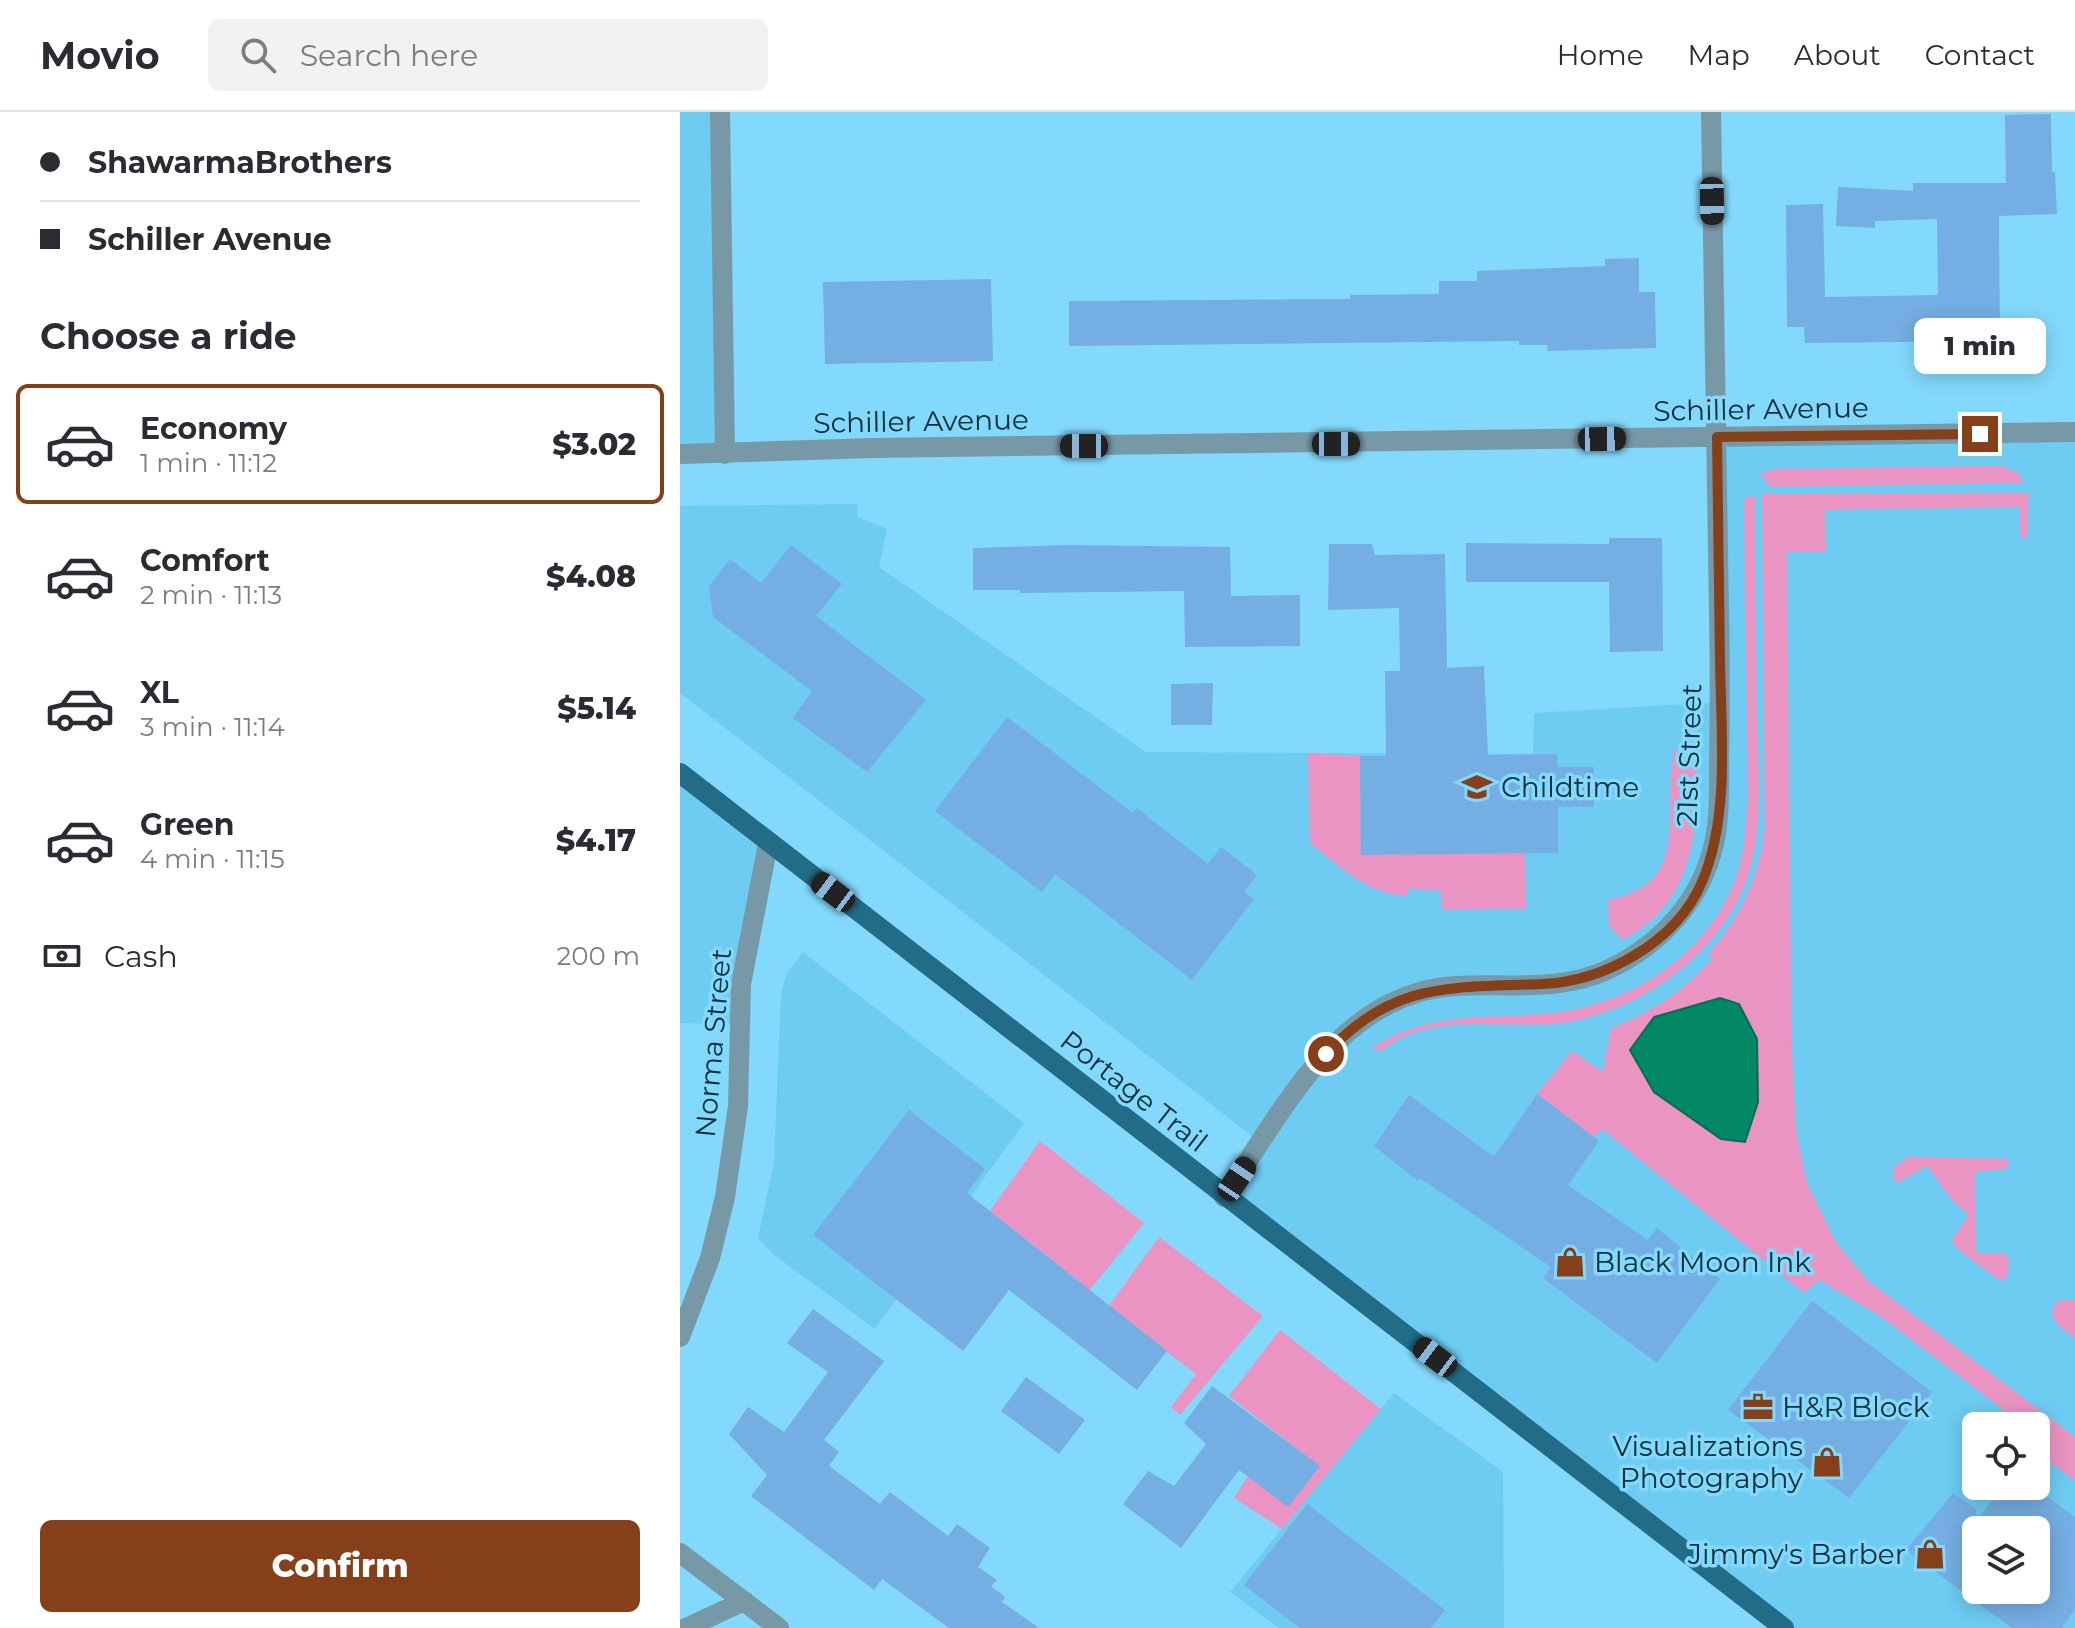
<!DOCTYPE html>
<meta charset="utf-8">
<style>
:root{--surface:#fff;--page:#f2f2f3;--text:#2b2b33;--muted:#7c7c81;--line:#e1e1e2;--accent:#864019}
body{margin:0;font-family:Montserrat,sans-serif;background:var(--page);color:var(--text);height:100vh;display:flex;flex-direction:column;font-size:30px;white-space:nowrap}
*{box-sizing:border-box;margin:0}
p{font-size:26px;color:var(--muted)}
.icon{flex:none;width:44px;height:44px;fill:none;stroke:currentColor;stroke-width:2;stroke-linecap:round;stroke-linejoin:round}
.map{position:relative;flex:1;overflow:hidden}
.side{display:flex;flex-direction:column;background:var(--surface);width:680px}
.side>*{flex:none}
.guide{display:grid;align-content:center;height:176px;padding:0 40px;background:var(--surface)}
.controls{position:absolute;left:1282px;top:1300px;display:grid;gap:16px}
.controls a{display:grid;place-items:center;width:88px;height:88px;border-radius:12px;background:var(--surface);box-shadow:0 4px 20px #0003;font-size:40px}
.end{position:absolute;width:36px;height:36px;margin:-18px;border:10px solid #864019;background:#fff;box-shadow:0 0 0 4px #fff}
.from{border-radius:50%}
.bubble{position:absolute;height:56px;border-radius:12px;background:var(--surface);box-shadow:0 4px 20px #0003;font-size:26px;font-weight:800;line-height:56px;text-align:center}
.car{position:absolute;width:24px;height:48px;margin:-24px -12px;border-radius:10px;box-shadow:0 0 6px 2px #0007;background:linear-gradient(#222 24%,#8ab4d8 0 40%,#222 0 76%,#8ab4d8 0 86%,#222 0)}
.guide b{display:flex;align-items:center;gap:28px;height:76px;font-size:30px}
.guide b+b{border-top:2px solid var(--line)}
.guide i{width:20px;height:20px;background:var(--text)}
ul{padding:0;list-style:none}
li{display:flex;align-items:center;gap:24px;height:120px;margin:0 16px 12px;padding:0 24px;border:4px solid transparent;border-radius:12px}
li div{flex:1}
li b{display:block;font-size:30px}
li em{font-style:normal;font-weight:800}
li.on{border-color:var(--accent)}
li>.icon{width:72px;height:72px;stroke-width:1.5}
h2{padding:0 40px;font-size:36px;line-height:96px}
.pay{display:flex;align-items:center;gap:20px;height:88px;padding:0 40px;font-size:30px}
.pay p{margin-inline-start:auto}
.button{display:flex;gap:16px;margin-top:auto;padding:16px 40px}
.button a{flex:1;height:92px;border-radius:12px;background:var(--accent);color:#fff;font-size:32px;font-weight:800;line-height:92px;text-align:center}
header{display:flex;align-items:center;gap:48px;box-sizing:border-box;height:112px;padding:0 40px;background:var(--surface);border-bottom:2px solid var(--line)}
header strong{font-size:38px}
nav{display:flex;gap:44px;margin-inline-start:auto;font-size:28px}
.search{width:560px;height:72px;background:var(--page);display:flex;align-items:center;gap:20px;box-sizing:border-box;padding:0 28px;border-radius:12px;color:var(--muted);font-size:30px}
main{display:flex;flex:1;min-height:0}
.map>svg:first-child{display:block}
.built{fill:#6ecbf2;fill-rule:evenodd}
.green{fill:#e994c2}
.water{fill:#028865;stroke:#046d58;stroke-width:2}
.building{fill:#75aee2;fill-rule:evenodd}
.lines{fill:none;stroke-linecap:round;stroke-linejoin:round}
.minor{stroke:#7799a7;stroke-width:20}
.major{stroke:#236c87;stroke-width:20}
.route{stroke:#864019;stroke-width:10}
.labels{text-anchor:middle;dominant-baseline:central;stroke-width:7;stroke-linejoin:round;paint-order:stroke}
.street-label{font-size:28px;fill:#072d3b;stroke:#83d9fc}
.poi-label{font-size:28px;fill:#072d3b;stroke:#83d9fc;text-anchor:start}
</style>
<header>
<strong>Movio</strong>
<div class="search"><svg class="icon" aria-label="search" viewBox="0 0 24 24"><circle cx="10" cy="10" r="6"/><path d="M15 15l6 6"/></svg>Search here</div>
<nav><a>Home</a><a>Map</a><a>About</a><a>Contact</a></nav>
</header>
<main>
<section class="side">
<div class="guide">
<b><i class="from"></i>ShawarmaBrothers</b>
<b><i></i>Schiller Avenue</b>
</div>
<h2>Choose a ride</h2>
<ul>
<li class="on"><svg class="icon" aria-label="car" viewBox="0 0 24 24"><path d="M5 17H2v-5l4-1 3-4h7l3 4 3 1v5h-3M9 17h6M6 11h13"/><circle cx="7" cy="17" r="2"/><circle cx="17" cy="17" r="2"/></svg><div><b>Economy</b><p>1 min · 11:12</p></div><em>$3.02</em></li>
<li><svg class="icon" aria-label="car" viewBox="0 0 24 24"><path d="M5 17H2v-5l4-1 3-4h7l3 4 3 1v5h-3M9 17h6M6 11h13"/><circle cx="7" cy="17" r="2"/><circle cx="17" cy="17" r="2"/></svg><div><b>Comfort</b><p>2 min · 11:13</p></div><em>$4.08</em></li>
<li><svg class="icon" aria-label="car" viewBox="0 0 24 24"><path d="M5 17H2v-5l4-1 3-4h7l3 4 3 1v5h-3M9 17h6M6 11h13"/><circle cx="7" cy="17" r="2"/><circle cx="17" cy="17" r="2"/></svg><div><b>XL</b><p>3 min · 11:14</p></div><em>$5.14</em></li>
<li><svg class="icon" aria-label="car" viewBox="0 0 24 24"><path d="M5 17H2v-5l4-1 3-4h7l3 4 3 1v5h-3M9 17h6M6 11h13"/><circle cx="7" cy="17" r="2"/><circle cx="17" cy="17" r="2"/></svg><div><b>Green</b><p>4 min · 11:15</p></div><em>$4.17</em></li>
</ul>
<div class="pay"><svg class="icon" aria-label="cash" viewBox="0 0 24 24"><path d="M3 7h18v10H3z"/><circle cx="12" cy="12" r="2"/></svg>Cash<p>200 m</p></div>
<div class="button"><a>Confirm</a></div>
</section>
<div class="map">
<svg width="1395" height="1516" viewBox="0 0 1395 1516">
<rect width="100%" height="100%" fill="#83d9fc"/>
<g class="built">
<path d="M0 0H40L45 342H0Z"/>
<path d="M1395 320V1516H1104L544 1085 581 1031 0 581V394L177 392V405L207 417 199 455 466 640 853 642 854 601 1040 590 1037 325ZM1296 1314H1356V1374H1296ZM1296 1418H1356V1478H1296Z"/>
<path d="M0 661 88 732 60 912 0 911Z"/>
<path d="M123 840 344 1011 195 1217 94 1143 78 1126 94 1051 101 882 107 861Z"/>
<path d="M714 1281 823 1360 824 1516H599L550 1480Z"/>
</g>
<g class="green">
<path d="M1321 354 1338 361 1344 371 1090 375 1080 362 1095 357Z"/>
<path d="M1349 381 1347 427 1340 424V395L1145 398 1146 440H1107L1112 936 1116 1018 1127 1071 1155 1129 1187 1168 1395 1325V1369L1356 1340V1314H1334L1321 1296 1200 1204 1139 1168 1124 1181 922 1017 914 1025 857 982 892 939 923 960 931 916C973 900 1004 879 1033 846L1028 842C1061 807 1082 759 1085 712L1082 382Z"/>
<path d="M1075 383C1075 456 1076 528 1077 601 1078 657 1086 722 1064 775 1035 846 958 900 883 911 826 919 750 897 702 939L691 937C748 898 810 908 874 901 957 892 1042 833 1061 748 1066 728 1066 707 1068 687L1064 387Z"/>
<path d="M995 638H1009L1018 643C1017 716 1017 789 943 828L929 814 928 788C1017 772 979 694 995 638Z"/>
<path d="M628 641 680 644 681 743 845 740 846 797 762 798 761 779 728 777V784C688 783 660 755 630 731Z"/>
<path d="M360 1029 464 1111 379 1216 369 1209 400 1170 310 1099Z"/>
<path d="M1227 1045 1329 1047 1327 1057 1295 1060 1296 1141 1326 1142 1329 1149 1327 1165 1320 1169 1276 1136 1272 1127 1289 1103 1271 1087 1247 1054 1219 1070 1214 1069 1213 1057Z"/>
<path d="M479 1125 583 1204 500 1303 491 1295 516 1262 428 1195Z"/>
<path d="M1395 1188V1226C1382 1217 1364 1206 1377 1189Z"/>
<path d="M600 1218 701 1297 602 1417 554 1386 568 1364 639 1354 549 1284Z"/>
</g>
<path class="water" d="M1040 886 1059 892 1077 927 1078 990 1065 1030 1041 1027 974 980 950 938 974 905Z"/>
<g class="building">
<path d="M1371 2 1372 60H1375L1377 102 1319 104 1320 229 1125 231 1124 215H1107L1106 93 1143 92 1145 185 1258 183 1257 107 1195 109V116L1156 114 1158 75 1233 79V71H1326L1325 3Z"/>
<path d="M959 146V180H975L976 236 868 239 867 233H839V229L389 234V189L670 187V183L759 182V169H797V159L925 154V147Z"/>
<path d="M311 167 313 249 145 252 143 170Z"/>
<path d="M929 426H982L983 539 930 540 929 470H786V431L929 432Z"/>
<path d="M649 432H692L695 443 765 442 767 556 804 554 808 643 877 642V655H914V695H878V741L681 743 680 644H706L705 559H720L719 496 648 498Z"/>
<path d="M111 433 162 472 136 504 246 588 187 660 113 606 132 579 33 505 29 474 50 447 81 471Z"/>
<path d="M387 433 550 435 551 484 620 483V534L505 535 504 479 340 481V478H293V436Z"/>
<path d="M533 571 532 613H491V572Z"/>
<path d="M327 605 453 701 457 696 528 752 541 735 577 763 564 780 574 787 512 868 375 762 362 780 255 699Z"/>
<path d="M857 982 919 1029 888 1073 968 1128 977 1116 1040 1167 977 1251 863 1166 871 1155 740 1066 738 1069 694 1034 729 983 814 1045Z"/>
<path d="M229 998 305 1057 287 1081 487 1239 457 1278 329 1178 283 1239 133 1123Z"/>
<path d="M1132 1189 1252 1280 1169 1386 1048 1298Z"/>
<path d="M133 1197 204 1249 144 1328 159 1340 149 1354 200 1392 210 1380 268 1424 277 1412 310 1436 298 1455 317 1468 311 1474 325 1485 322 1490 359 1516H269L202 1467 194 1478 71 1384 87 1363 49 1322 68 1295 104 1320 148 1260 107 1231Z"/>
<path d="M346 1265 405 1308 379 1342 321 1299Z"/>
<path d="M532 1274 640 1354 608 1395 559 1358 501 1436 443 1392 468 1359 494 1374 526 1332 504 1311Z"/>
<path d="M1323 1374H1353L1395 1405V1497L1382 1516H1332L1226 1438 1273 1381 1296 1397V1409ZM1296 1418H1356V1478H1296Z"/>
<path d="M627 1392 765 1498 751 1516H620L564 1473Z"/>
</g>
<g class="lines">
<g class="minor">
<path d="M40 0 45 342"/>
<path d="M0 342 193 336 1395 320"/>
<path d="M544 1085C602 1001 659 880 776 874 826 871 880 880 927 858 975 836 1016 795 1031 743 1040 714 1039 684 1039 654 1040 603 1040 552 1039 501 1036 334 1033 167 1031 0"/>
<path d="M0 1225 30 1146 45 1085 58 994 61 872 88 732"/>
<path d="M0 1441 99 1516"/>
<path d="M6 1516 64 1489"/>
</g>
<path class="major" d="M0 661 1104 1516"/>
</g>
<g class="lines">
<path class="route" d="M646 942C712 869 771 876 861 872 923 870 996 831 1022 770 1050 704 1041 620 1040 549 1039 475 1038 400 1037 325L1300 322"/>
</g>
<defs>
<g id="school-bare" transform="scale(2.4)"><path d="M0-5L7-2L0 1L-7-2ZM-4 1L0 2.5L4 1V4Q0 6-4 4Z" fill="#864019" stroke="#83d9fc" stroke-width="2.5" paint-order="stroke"/></g>
<g id="shop-bare" transform="scale(2.4)"><path d="M-5-2.5h2.3a2.7 3.5 0 0 1 5.4 0H5L5.5 6h-11ZM-1.5-2.5h3a1.5 2.3 0 0 0-3 0Z" fill="#864019" stroke="#83d9fc" stroke-width="2.5" paint-order="stroke"/></g>
<g id="office-bare" transform="scale(2.4)"><path d="M-6-3h4V-5.5h4V-3h4V5H-6ZM-1-4.5V-3h2v-1.5ZM-6 0V1H6V0Z" fill="#864019" stroke="#83d9fc" stroke-width="2.5" paint-order="stroke"/></g>
</defs>
<g fill-rule="evenodd">
<use href="#school-bare" x="797" y="675"/>
<use href="#shop-bare" x="890" y="1150"/>
<use href="#office-bare" x="1078" y="1295"/>
<use href="#shop-bare" x="1147" y="1350"/>
<use href="#shop-bare" x="1250" y="1442"/>
</g>
<g class="labels">
<g class="street-label">
<text transform="translate(1081 297) rotate(-1)">Schiller Avenue</text>
<text transform="translate(241 309) rotate(-1)">Schiller Avenue</text>
<text transform="translate(1009 643) rotate(-88)">21st Street</text>
<text transform="translate(33 931) rotate(-85)">Norma Street</text>
<text transform="translate(454 979) rotate(38)">Portage Trail</text>
</g>
<g class="poi-label">
<text x="821" y="675">Childtime</text>
<text x="914" y="1150">Black Moon Ink</text>
<text x="1102" y="1295">H&amp;R Block</text>
<text x="1123" y="1334" text-anchor="end">Visualizations<tspan x="1123" dy="32">Photography</tspan></text>
<text x="1226" y="1442" text-anchor="end">Jimmy's Barber</text>
</g>
</g>
</svg>
<div class="controls">
<a><svg class="icon" aria-label="locate" viewBox="0 0 24 24"><circle cx="12" cy="12" r="6"/><path d="M12 2v4M12 18v4M2 12h4M18 12h4"/></svg></a>
<a><svg class="icon" aria-label="layers" viewBox="0 0 24 24"><path d="M12 4l9 5-9 5-9-5zM3 14l9 5 9-5"/></svg></a>
</div>
<i class="end from" style="left:646px;top:942px"></i>
<i class="end" style="left:1300px;top:322px"></i>
<div class="bubble" style="left:1234px;top:206px;width:132px">1 min</div>
<i class="car" style="left:1032px;top:89px;rotate:179deg"></i>
<i class="car" style="left:922px;top:327px;rotate:89deg"></i>
<i class="car" style="left:656px;top:332px;rotate:90deg"></i>
<i class="car" style="left:404px;top:334px;rotate:270deg"></i>
<i class="car" style="left:153px;top:780px;rotate:307deg"></i>
<i class="car" style="left:557px;top:1067px;rotate:34deg"></i>
<i class="car" style="left:755px;top:1245px;rotate:307deg"></i>
</div>
</main>
